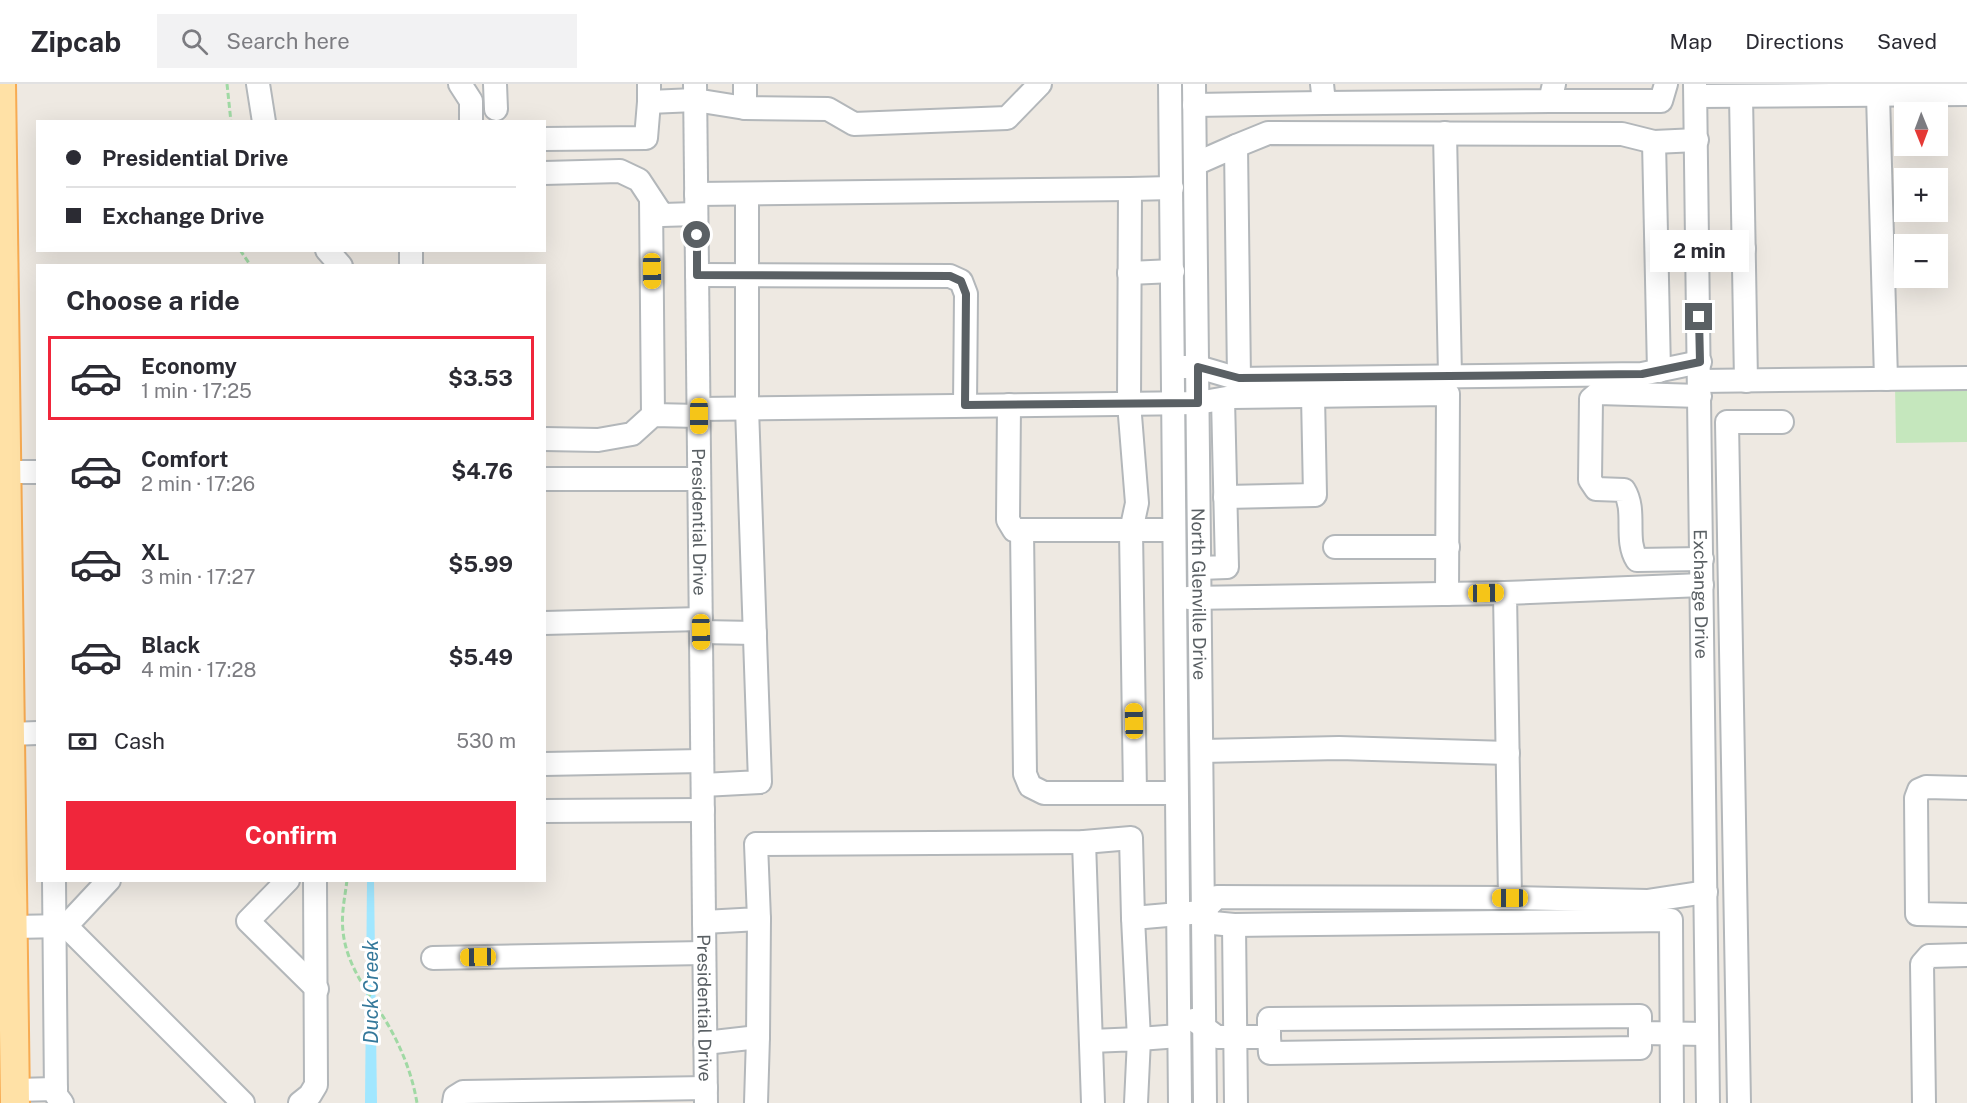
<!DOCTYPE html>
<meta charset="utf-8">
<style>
:root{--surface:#fff;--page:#f2f2f3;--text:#2b2b33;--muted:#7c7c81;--line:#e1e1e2;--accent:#f0263b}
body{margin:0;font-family:"Public Sans",sans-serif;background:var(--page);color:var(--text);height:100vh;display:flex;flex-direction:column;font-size:22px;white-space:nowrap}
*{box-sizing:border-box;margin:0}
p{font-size:20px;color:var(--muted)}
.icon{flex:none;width:33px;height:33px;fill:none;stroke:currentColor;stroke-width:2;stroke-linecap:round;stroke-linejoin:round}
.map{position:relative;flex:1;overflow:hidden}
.side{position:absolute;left:36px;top:180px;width:510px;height:618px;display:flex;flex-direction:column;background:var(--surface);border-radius:0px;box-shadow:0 6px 24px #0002}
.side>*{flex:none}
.guide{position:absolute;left:36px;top:36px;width:510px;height:132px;border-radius:0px;box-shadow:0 6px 24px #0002;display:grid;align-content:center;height:132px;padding:0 30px;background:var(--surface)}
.needle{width:39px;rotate:179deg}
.fabs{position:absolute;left:1894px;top:18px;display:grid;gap:12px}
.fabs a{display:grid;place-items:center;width:54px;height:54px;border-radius:0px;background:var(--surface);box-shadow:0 6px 24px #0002;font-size:30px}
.end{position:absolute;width:27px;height:27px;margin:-14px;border:8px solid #5a6064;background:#fff;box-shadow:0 0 0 3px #fff}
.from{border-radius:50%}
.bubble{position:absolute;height:42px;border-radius:0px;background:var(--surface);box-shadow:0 6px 24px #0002;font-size:20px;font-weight:700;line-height:42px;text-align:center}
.car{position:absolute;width:18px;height:36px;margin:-18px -9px;border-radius:8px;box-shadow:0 0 4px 2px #0007;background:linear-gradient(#f5c518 24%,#345 0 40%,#f5c518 0 76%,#345 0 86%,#f5c518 0)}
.guide b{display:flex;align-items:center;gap:21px;height:57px;font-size:22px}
.guide b+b{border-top:2px solid var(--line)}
.guide i{width:15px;height:15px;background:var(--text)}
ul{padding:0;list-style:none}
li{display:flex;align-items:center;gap:18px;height:84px;margin:0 12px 9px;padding:0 18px;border:3px solid transparent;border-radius:0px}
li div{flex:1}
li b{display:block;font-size:22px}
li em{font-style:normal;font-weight:700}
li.on{border-color:var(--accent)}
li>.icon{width:54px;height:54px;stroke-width:1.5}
h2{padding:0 30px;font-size:27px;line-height:72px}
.pay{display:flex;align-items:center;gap:15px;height:66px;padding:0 30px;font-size:22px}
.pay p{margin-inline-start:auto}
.primary-button{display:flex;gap:12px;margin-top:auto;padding:12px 30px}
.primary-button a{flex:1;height:69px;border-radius:0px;background:var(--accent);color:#fff;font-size:24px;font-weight:700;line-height:69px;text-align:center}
header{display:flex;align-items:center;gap:36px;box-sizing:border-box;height:84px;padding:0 30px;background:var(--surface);border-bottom:2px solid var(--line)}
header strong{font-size:28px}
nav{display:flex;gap:33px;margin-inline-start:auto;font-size:21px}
.search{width:420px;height:54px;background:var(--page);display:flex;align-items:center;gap:15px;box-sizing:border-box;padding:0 21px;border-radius:0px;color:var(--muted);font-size:22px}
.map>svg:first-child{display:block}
.green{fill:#c5e7bd}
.water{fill:#a1e7ff}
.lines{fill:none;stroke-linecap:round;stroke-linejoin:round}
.minor-casing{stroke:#b3b7ba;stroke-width:26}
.major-casing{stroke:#f7ab52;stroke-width:32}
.path{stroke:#a0d9a4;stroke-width:3;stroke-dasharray:6 3;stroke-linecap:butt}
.minor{stroke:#fff;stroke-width:22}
.major{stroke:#ffe1a6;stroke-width:28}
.route{stroke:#5a6064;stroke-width:8}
.labels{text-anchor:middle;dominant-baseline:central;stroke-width:6;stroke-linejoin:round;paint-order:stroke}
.street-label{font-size:18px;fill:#5a6064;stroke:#fff}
.water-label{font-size:20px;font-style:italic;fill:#34789a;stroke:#fff}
</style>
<header>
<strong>Zipcab</strong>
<div class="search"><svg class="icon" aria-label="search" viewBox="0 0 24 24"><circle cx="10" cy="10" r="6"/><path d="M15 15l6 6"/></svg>Search here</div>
<nav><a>Map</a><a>Directions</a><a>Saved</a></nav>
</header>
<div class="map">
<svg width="1967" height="1019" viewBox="0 0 1967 1019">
<rect width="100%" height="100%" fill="#eee9e2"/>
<path class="green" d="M1895 301 1967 302V358L1896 359Z"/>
<path class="water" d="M374 797 377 1019H365L367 797Z"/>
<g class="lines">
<g class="minor-casing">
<g id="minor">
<path d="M258 0 264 38"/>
<path d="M460 0 471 17V38"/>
<path d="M495 0 496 25"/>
<path d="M649 0V18L695 16 745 24 828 25 854 40 1007 34 1040 0"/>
<path id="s1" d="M695 0 706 1019"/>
<path d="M745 0V24"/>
<path d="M1170 0 1180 1019"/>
<path id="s2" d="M1194 0 1205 1019"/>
<path d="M1322 0 1324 19 1550 17 1554 0"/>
<path id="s3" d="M1695 0 1708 1019"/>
<path d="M1878 11 1886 295"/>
<path d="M1696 12 1967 10"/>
<path d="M1741 12 1746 297"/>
<path d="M1550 17H1661L1666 0"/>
<path d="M1194 21 1324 19"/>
<path d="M1445 49 1450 292"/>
<path d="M544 55 646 54 649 18"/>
<path d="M1654 58 1659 287"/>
<path d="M1236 62 1268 49 1622 50 1654 58 1697 56"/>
<path d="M1195 80 1236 62 1239 295"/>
<path d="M544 89 620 87 639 96 662 131 696 130"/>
<path d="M1172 104 1130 105 1129 319 1137 419 1131 447 1135 709H1176"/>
<path d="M696 110 1130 105"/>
<path d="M651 115 653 331"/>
<path d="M327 166 341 182"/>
<path d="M411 166V182"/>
<path d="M1699 166 1744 165"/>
<path d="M1129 189 1173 187"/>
<path d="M697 191 950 192 961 197 966 210 965 321"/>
<path d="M1184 283H1198L1239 295 1642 290 1700 278"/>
<path d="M1700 297 1967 294"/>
<path d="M1700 312 1598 309 1591 315 1590 396 1596 405 1624 406C1637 427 1624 455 1637 476L1702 475"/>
<path d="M1009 321 1008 436 1014 446H1174"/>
<path d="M699 325 1198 319 1232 313 1448 310 1447 510"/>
<path d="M544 355 598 356 632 350 653 331 699 332"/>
<path d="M5 388H38"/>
<path d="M544 395H699"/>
<path d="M1225 413 1315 411 1313 312"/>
<path d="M1022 446 1025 690 1030 702 1044 709H1135"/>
<path d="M1335 463H1448"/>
<path d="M1200 484 1227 483 1223 315"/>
<path d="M1702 501 1505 509 1510 814 1647 817 1706 808"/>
<path d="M1188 514 1505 509"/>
<path d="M544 539 701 535"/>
<path d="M701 548 755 549"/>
<path d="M9 650 38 649"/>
<path d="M1202 667 1339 664 1508 669"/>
<path d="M544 680 702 677"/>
<path d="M703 701 760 698 747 324V110"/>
<path d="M1967 704 1926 703 1919 706 1916 714 1917 830 1967 831"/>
<path d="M544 727 703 726"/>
<path d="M1084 758 1093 1019"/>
<path d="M54 796 56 1011 62 1019"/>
<path d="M288 796 248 837 317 905"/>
<path d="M1202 828 1217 813 1510 814"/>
<path d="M1133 834 1139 955 1179 952"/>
<path d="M704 838 759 835 756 760 1084 758 1131 754 1133 834 1202 828 1213 839 1234 841 1671 836 1672 1019"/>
<path d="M1234 841 1236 1019"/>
<path d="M66 842 243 1019"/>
<path d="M12 843 66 842 109 796"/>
<path d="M433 874 704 869"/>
<path d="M1194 936 1217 953H1269V935L1640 932V949L1707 950"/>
<path d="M758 953 759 835"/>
<path d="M1269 953 1270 969 1640 964V949"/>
<path d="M1091 957 1139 955 1136 1019"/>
<path d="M705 959 758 953 756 1019"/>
<path d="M15 1006 56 1005"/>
<path d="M300 1019 310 1011 316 1001 315 796"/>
<path d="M454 1019 455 1013 463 1008 706 1004"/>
<path d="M1739 1019 1727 338H1782"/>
<path d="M1924 1019 1922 880 1929 872 1967 871"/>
</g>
</g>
<g class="major-casing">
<path id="major" d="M1 0 15 1019"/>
</g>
<g class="path">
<path d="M227 0 231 38"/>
<path d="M240 166 251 182"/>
<path d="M347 796C345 813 341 830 343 847 346 880 367 907 384 934 400 960 412 989 417 1019"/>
</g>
<use href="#minor" class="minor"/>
<use href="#major" class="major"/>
</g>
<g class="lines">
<path class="route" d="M697 151V191L950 192 961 197 966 210 965 321 1198 319V283L1239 294 1642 290 1700 278 1699 233"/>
</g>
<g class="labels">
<g class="street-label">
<text stroke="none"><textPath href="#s1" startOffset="438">Presidential Drive</textPath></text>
<text stroke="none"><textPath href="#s3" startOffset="510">Exchange Drive</textPath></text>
<text stroke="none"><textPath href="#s2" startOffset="510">North Glenville Drive</textPath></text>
<text stroke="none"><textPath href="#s1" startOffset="924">Presidential Drive</textPath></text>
</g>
<g class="water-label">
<text transform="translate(371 908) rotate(-90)">Duck Creek</text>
</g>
</g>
</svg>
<div class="fabs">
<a><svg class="needle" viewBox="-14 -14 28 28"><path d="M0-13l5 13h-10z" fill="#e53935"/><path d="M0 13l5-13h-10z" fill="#7c7c81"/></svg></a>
<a>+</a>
<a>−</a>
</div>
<i class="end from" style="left:697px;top:151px"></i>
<i class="end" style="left:1699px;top:233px"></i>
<div class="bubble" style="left:1650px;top:146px;width:99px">2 min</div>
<i class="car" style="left:652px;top:187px;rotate:179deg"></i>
<i class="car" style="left:699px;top:332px;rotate:180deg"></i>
<i class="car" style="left:1486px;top:509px;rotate:89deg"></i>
<i class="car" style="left:701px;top:548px;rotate:179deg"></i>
<i class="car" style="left:1134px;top:637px;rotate:359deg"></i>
<i class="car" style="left:1510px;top:814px;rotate:270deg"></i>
<i class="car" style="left:478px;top:873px;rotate:269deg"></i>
<div class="guide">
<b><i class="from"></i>Presidential Drive</b>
<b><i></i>Exchange Drive</b>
</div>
<section class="side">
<h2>Choose a ride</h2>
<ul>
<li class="on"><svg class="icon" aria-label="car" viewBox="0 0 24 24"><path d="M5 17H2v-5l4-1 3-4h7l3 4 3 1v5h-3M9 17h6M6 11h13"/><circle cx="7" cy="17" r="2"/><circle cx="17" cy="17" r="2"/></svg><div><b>Economy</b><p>1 min · 17:25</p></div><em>$3.53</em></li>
<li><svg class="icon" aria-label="car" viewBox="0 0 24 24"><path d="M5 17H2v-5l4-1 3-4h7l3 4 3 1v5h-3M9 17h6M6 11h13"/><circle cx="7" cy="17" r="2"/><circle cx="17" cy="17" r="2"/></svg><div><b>Comfort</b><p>2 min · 17:26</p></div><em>$4.76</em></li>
<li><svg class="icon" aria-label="car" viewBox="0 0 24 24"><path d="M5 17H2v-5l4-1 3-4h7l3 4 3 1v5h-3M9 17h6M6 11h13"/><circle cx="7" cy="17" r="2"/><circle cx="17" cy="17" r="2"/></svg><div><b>XL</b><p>3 min · 17:27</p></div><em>$5.99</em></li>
<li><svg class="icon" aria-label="car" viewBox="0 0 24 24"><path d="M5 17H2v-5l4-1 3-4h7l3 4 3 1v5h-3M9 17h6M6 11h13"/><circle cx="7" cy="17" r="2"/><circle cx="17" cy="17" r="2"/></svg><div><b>Black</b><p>4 min · 17:28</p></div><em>$5.49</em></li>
</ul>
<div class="pay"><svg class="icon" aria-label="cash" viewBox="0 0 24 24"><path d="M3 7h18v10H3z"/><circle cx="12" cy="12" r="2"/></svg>Cash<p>530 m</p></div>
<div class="primary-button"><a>Confirm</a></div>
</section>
</div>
